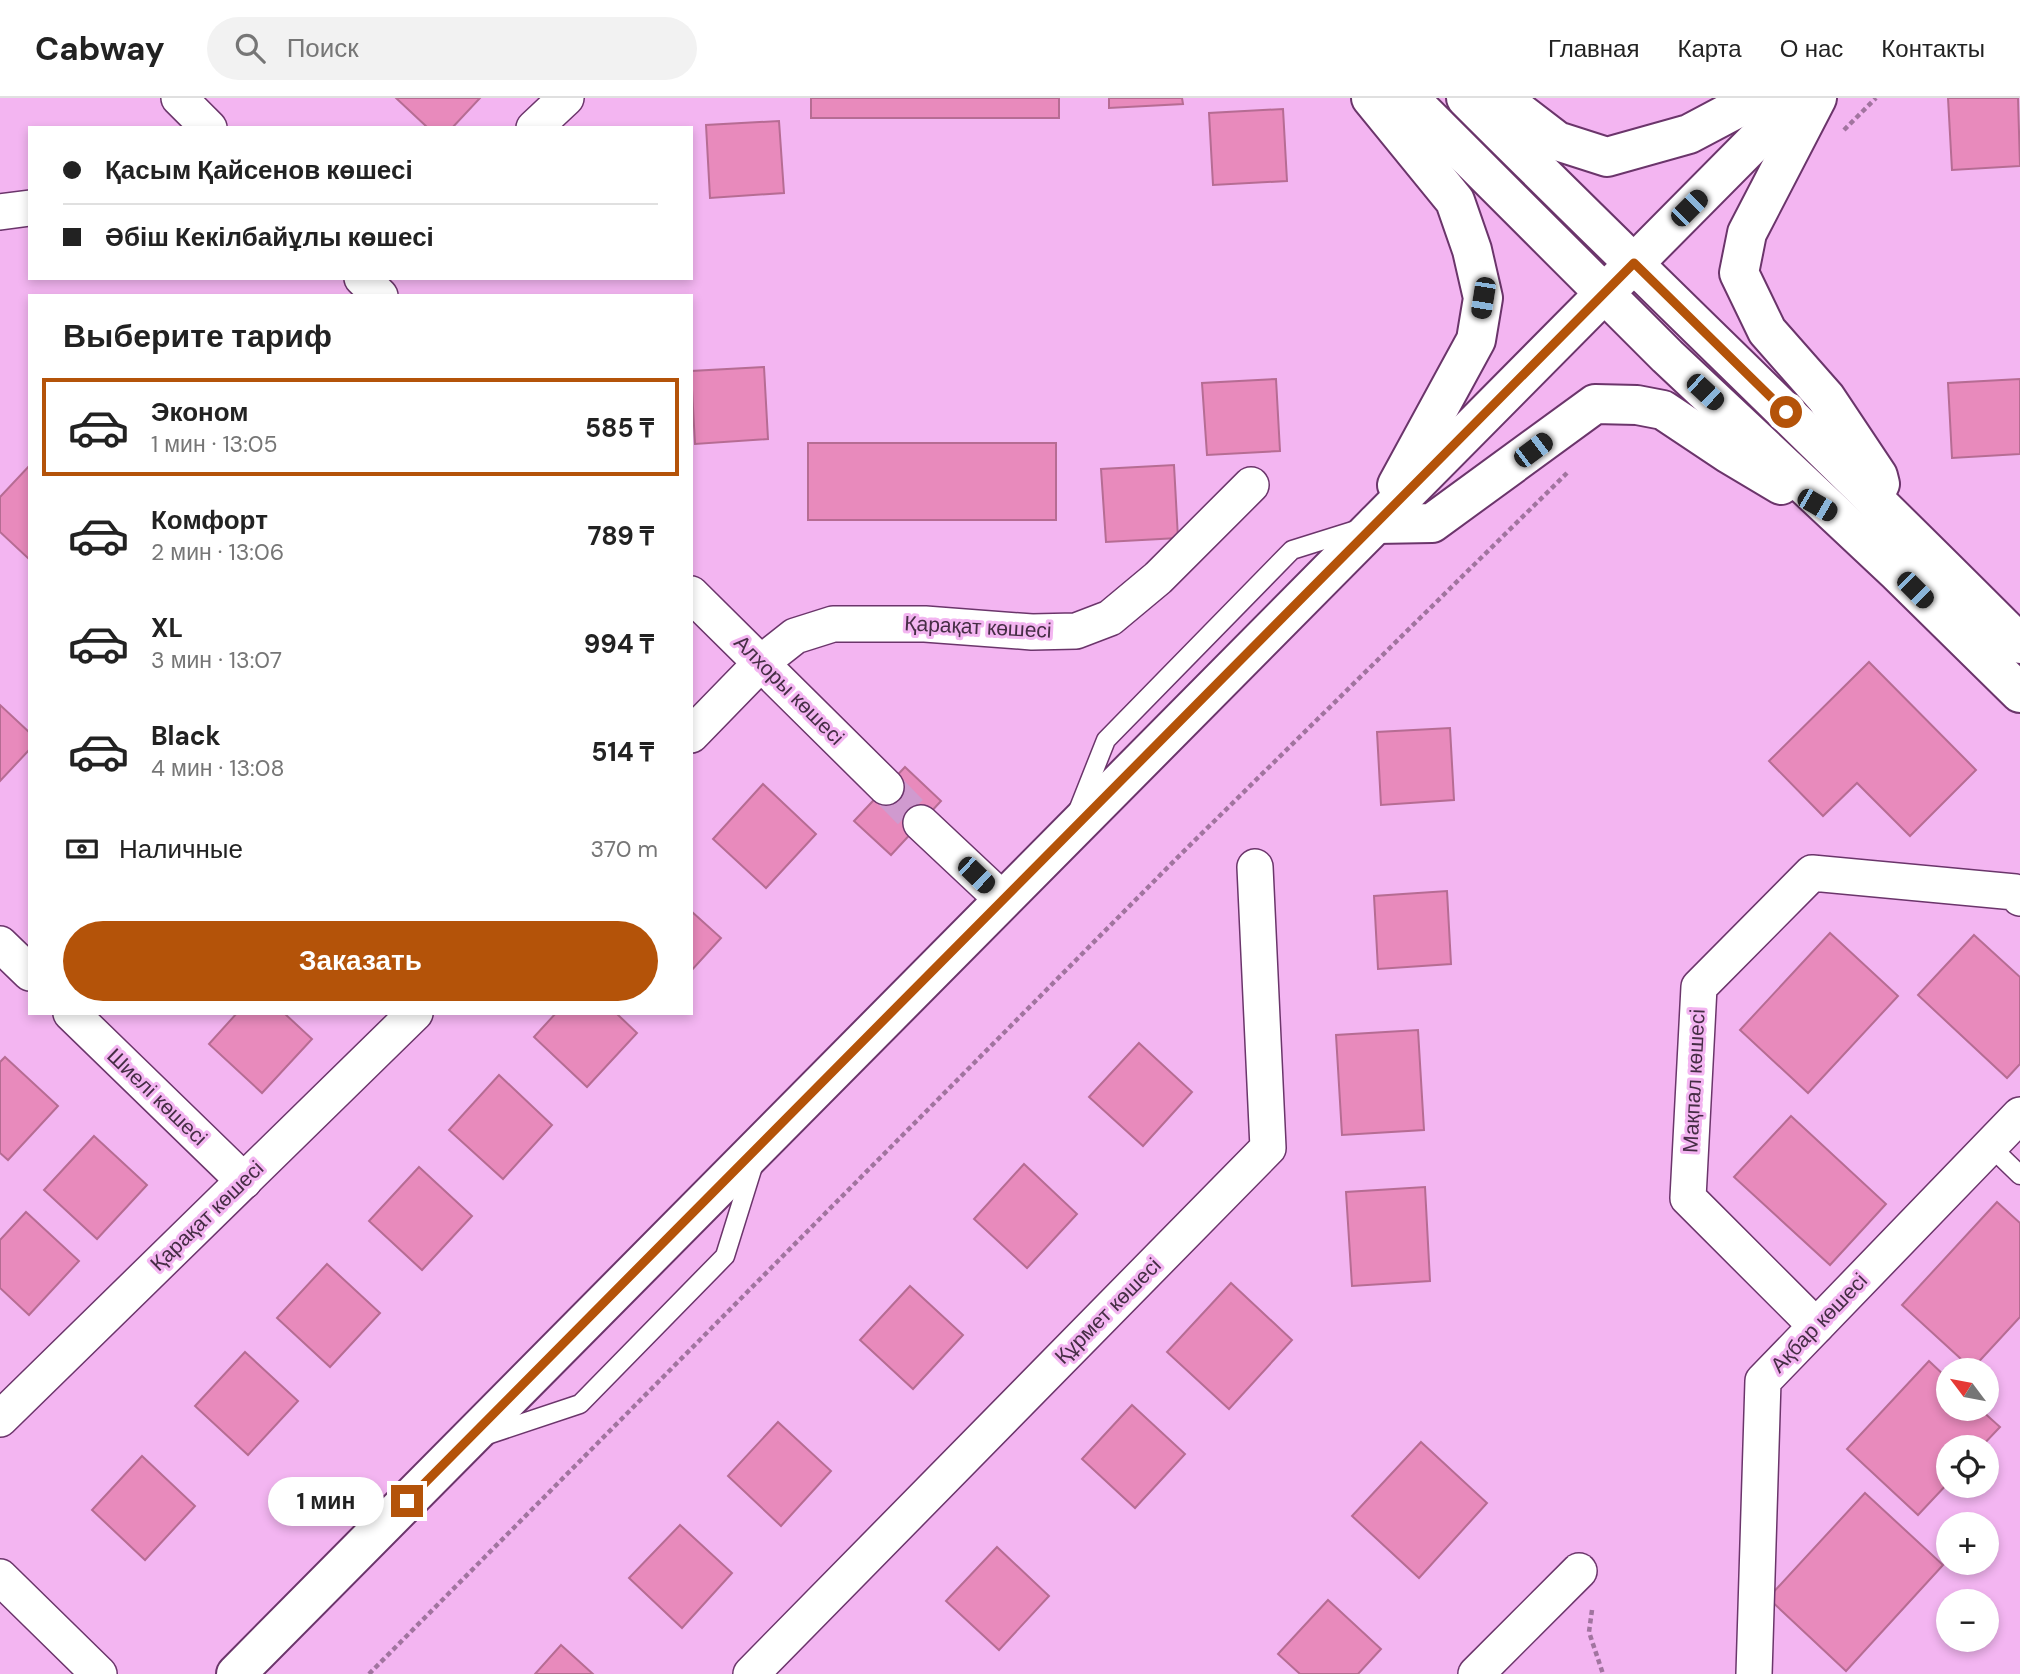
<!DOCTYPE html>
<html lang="ru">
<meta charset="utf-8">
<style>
:root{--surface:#fff;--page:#f2f2f2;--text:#222;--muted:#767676;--line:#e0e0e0;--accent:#b45309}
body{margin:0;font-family:"DM Sans",sans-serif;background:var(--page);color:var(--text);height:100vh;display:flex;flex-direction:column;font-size:26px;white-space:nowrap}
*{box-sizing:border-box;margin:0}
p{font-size:23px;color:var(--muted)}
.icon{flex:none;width:38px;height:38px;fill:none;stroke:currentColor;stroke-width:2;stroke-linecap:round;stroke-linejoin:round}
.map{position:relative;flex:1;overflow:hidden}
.side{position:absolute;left:28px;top:196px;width:665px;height:721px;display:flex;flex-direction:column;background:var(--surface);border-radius:0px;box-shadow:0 4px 10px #0003}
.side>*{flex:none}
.hud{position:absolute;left:28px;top:28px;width:665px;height:154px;border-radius:0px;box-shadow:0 4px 10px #0003;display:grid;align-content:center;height:154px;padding:0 35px;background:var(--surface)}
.needle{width:46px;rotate:302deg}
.controls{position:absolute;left:1936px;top:1260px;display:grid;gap:14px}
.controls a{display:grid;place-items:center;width:63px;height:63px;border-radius:50%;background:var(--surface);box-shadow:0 4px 10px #0003;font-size:35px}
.end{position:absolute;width:32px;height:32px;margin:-16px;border:9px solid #b45309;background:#fff;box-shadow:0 0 0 4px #fff}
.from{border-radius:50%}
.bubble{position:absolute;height:49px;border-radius:24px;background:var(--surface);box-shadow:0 4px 10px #0003;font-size:23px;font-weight:700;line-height:49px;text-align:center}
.car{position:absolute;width:21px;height:42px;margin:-21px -10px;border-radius:9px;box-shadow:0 0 5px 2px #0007;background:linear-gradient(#222 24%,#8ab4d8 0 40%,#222 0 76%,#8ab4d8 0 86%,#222 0)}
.hud b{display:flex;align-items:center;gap:24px;height:66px;font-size:26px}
.hud b+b{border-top:2px solid var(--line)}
.hud i{width:18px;height:18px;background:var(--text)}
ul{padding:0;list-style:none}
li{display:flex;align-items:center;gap:21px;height:98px;margin:0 14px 10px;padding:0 21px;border:4px solid transparent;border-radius:0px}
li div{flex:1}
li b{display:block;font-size:26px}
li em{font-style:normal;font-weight:700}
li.on{border-color:var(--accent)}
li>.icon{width:63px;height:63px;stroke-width:1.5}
h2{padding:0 35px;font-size:32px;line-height:84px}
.pay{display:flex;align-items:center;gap:18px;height:77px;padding:0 35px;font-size:26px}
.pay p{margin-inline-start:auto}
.primary-button{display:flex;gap:14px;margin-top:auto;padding:14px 35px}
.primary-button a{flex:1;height:80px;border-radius:42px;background:var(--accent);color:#fff;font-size:28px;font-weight:700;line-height:80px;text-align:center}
header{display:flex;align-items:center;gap:42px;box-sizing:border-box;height:98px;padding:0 35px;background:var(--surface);border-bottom:2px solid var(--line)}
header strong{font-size:33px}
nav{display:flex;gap:38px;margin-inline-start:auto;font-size:24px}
.search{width:490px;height:63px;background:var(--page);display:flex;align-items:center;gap:18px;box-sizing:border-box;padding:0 24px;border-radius:38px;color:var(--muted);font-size:26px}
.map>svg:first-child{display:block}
.building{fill:#e88abc;stroke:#b66c93;stroke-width:2}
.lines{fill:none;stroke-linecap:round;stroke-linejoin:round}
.street-tunnel{stroke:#d09acf;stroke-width:35;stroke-dasharray:35 18;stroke-linecap:butt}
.lane-casing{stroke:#6b356b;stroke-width:21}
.street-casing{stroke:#6b356b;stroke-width:38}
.secondary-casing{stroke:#6b356b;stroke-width:42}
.path{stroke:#a1749f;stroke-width:4.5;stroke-dasharray:5 3.5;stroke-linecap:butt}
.lane{stroke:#fff;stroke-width:18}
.street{stroke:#fff;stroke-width:35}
.secondary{stroke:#fff;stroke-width:38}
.route{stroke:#b45309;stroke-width:9}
.labels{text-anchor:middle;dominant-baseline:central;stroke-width:6;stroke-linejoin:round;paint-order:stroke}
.street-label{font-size:21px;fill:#462d45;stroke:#f3b5f1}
</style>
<header>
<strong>Cabway</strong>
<div class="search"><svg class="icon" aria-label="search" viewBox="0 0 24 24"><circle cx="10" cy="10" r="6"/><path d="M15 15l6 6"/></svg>Поиск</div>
<nav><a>Главная</a><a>Карта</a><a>О нас</a><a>Контакты</a></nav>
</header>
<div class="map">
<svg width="2020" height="1576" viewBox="0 0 2020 1576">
<rect width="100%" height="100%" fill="#f3b5f1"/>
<g class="building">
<path d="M396 0H480L452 30H428Z"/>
<rect x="811" y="0" width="248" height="20"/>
<path d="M1109 0H1182L1183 6 1109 10Z"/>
<path d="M1948 0H2018L2020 68 1952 72Z"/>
<path d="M1283 11 1287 83 1213 87 1209 15Z"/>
<path d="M779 23 784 95 710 100 706 27Z"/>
<path d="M764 269 768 341 695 346 691 273Z"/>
<path d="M1276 281 1280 353 1207 357 1202 285Z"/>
<path d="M2020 281V356L1952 360 1948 285Z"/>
<rect x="808" y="345" width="248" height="77"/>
<path d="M30 367V462L0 434V399Z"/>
<path d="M1174 367 1178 440 1106 444 1101 371Z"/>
<path d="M1869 564 1976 672 1910 738 1857 685 1823 718 1769 663Z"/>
<path d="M0 607 30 635V651L0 683Z"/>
<path d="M1450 630 1454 702 1381 707 1377 634Z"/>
<path d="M905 669 941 703 891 757 854 723Z"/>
<path d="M763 686 816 736 766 790 713 741Z"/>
<path d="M1447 793 1451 866 1378 871 1374 798Z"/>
<path d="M691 813 721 840 691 873Z"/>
<path d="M1830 835 1898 898 1808 995 1740 932Z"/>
<path d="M1974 837 2020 879V966L2007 980 1918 897Z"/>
<path d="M237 915H284L312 941 262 995 209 946Z"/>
<path d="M556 915H616L637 935 587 989 534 939Z"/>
<path d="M1418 932 1424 1032 1342 1037 1336 937Z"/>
<path d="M1139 945 1192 994 1143 1048 1089 999Z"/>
<path d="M5 959 58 1008 8 1062 0 1055V964Z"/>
<path d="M499 977 552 1027 503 1081 449 1032Z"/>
<path d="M1791 1018 1886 1106 1830 1167 1734 1079Z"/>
<path d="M94 1038 147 1087 97 1141 44 1092Z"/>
<path d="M1024 1066 1077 1116 1027 1170 974 1121Z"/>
<path d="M419 1069 472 1118 422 1172 369 1123Z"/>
<path d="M1425 1089 1430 1183 1352 1188 1346 1094Z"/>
<path d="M1997 1104 2020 1125V1219L1972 1271 1902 1207Z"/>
<path d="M26 1114 79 1163 29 1217 0 1190V1142Z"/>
<path d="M327 1166 380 1215 330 1269 277 1220Z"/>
<path d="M1231 1185 1292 1242 1229 1311 1167 1254Z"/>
<path d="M910 1188 963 1237 913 1291 860 1242Z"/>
<path d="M245 1254 298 1303 248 1357 195 1308Z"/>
<path d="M1929 1263 1948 1281V1311H1980L2000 1329 1981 1349H1948V1385L1918 1417 1847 1351Z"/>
<path d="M1132 1307 1185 1356 1135 1410 1082 1361Z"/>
<path d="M778 1324 831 1373 781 1428 728 1378Z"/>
<path d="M1421 1344 1487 1405 1419 1480 1352 1418Z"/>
<path d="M142 1358 195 1408 145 1462 92 1412Z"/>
<path d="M1865 1395 1943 1467 1846 1573 1768 1500Z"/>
<path d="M680 1427 732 1475 682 1530 629 1480Z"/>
<path d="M997 1449 1049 1498 999 1552 946 1503Z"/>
<path d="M1328 1502 1381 1551 1358 1576H1300L1278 1556Z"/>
<path d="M561 1547 593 1576H535Z"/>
</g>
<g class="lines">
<path class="street-tunnel" d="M886 689 921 725"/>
<g class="lane-casing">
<g id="lane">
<path d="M1079 710 1106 642 1292 452 1359 431"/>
<path d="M1990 1048 2020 1077"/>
<path d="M484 1338 580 1306 725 1158 754 1065"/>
</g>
</g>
<g class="street-casing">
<g id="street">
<path d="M179 0 209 30"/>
<path d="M534 30 566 0"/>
<path d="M0 114 30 110"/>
<path d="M362 180 380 198"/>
<path d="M691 496 886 689"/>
<path d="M691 637 762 564 795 538 833 526H925L1032 534 1076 533 1110 520 1158 480 1251 387"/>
<path d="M921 725 1003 802"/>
<path d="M0 846 30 875"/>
<path d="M71 915 244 1083"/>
<path d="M1816 1228 1688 1100 1699 889 1812 775 2015 794 2020 800"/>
<path d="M0 1321 415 915"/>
<path d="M0 1479 99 1576"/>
<path d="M751 1576 1268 1050 1255 769"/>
<path d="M1476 1576 1579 1473"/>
<path d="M1754 1576 1763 1283 2020 1017"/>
</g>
</g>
<g class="secondary-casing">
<g id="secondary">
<path d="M1371 0 1455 103 1472 152 1483 200 1476 242 1397 387"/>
<path d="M1409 0 1667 258 1898 475 2020 595"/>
<path d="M1466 0C1649 183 1837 362 2020 546"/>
<path d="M1501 0 1557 43 1607 59 1689 36 1757 0"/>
<path d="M1817 0 1747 135 1739 175 1767 233 1826 300 1878 378 1880 386"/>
<path d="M1376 426 1432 425 1595 306 1637 307 1663 312 1729 356 1781 387"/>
<path d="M236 1576 1798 0"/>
</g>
</g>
<g class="path">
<path d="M1844 32 1876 0"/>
<path d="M1592 1512 1589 1534 1603 1576"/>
<path d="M369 1576 1182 755 1567 375"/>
</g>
<use href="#lane" class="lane"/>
<use href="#street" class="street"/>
<use href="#secondary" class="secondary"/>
</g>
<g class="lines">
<path class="route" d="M407 1403 1634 165 1786 314"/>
</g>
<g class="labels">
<g class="street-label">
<text transform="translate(978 529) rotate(3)">Қарақат көшесі</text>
<text transform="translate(789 592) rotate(45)">Алхоры көшесі</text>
<text transform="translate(1694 983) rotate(-87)">Мақпал көшесі</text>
<text transform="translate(157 999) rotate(44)">Шиелі көшесі</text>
<text transform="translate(207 1118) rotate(-44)">Қарақат көшесі</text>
<text transform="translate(1108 1213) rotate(-45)">Құрмет көшесі</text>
<text transform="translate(1819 1225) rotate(-46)">Ақбар көшесі</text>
</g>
</g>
</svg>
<div class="controls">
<a><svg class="needle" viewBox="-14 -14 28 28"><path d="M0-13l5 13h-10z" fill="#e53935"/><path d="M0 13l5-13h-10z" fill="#767676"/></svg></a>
<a><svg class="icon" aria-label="locate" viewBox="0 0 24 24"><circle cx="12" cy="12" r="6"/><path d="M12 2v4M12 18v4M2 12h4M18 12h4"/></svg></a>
<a>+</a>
<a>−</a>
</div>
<i class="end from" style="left:1786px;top:314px"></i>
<i class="end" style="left:407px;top:1403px"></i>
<div class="bubble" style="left:268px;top:1379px;width:116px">1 мин</div>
<i class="car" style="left:1689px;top:110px;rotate:45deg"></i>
<i class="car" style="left:1483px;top:200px;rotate:189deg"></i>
<i class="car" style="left:1705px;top:294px;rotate:133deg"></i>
<i class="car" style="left:1533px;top:352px;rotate:53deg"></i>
<i class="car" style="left:1817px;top:407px;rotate:120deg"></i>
<i class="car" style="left:1915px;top:492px;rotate:135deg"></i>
<i class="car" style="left:976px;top:777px;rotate:134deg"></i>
<div class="hud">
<b><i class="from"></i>Қасым Қайсенов көшесі</b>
<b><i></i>Әбіш Кекілбайұлы көшесі</b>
</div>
<section class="side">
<h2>Выберите тариф</h2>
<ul>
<li class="on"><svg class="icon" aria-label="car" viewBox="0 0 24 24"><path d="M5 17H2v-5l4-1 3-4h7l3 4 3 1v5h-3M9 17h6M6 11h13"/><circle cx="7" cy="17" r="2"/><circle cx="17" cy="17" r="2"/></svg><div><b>Эконом</b><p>1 мин · 13:05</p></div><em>585 ₸</em></li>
<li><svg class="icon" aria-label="car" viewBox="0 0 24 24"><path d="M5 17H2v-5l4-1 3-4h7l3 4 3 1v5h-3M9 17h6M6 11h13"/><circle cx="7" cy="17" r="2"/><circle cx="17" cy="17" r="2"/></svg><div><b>Комфорт</b><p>2 мин · 13:06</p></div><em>789 ₸</em></li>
<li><svg class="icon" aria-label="car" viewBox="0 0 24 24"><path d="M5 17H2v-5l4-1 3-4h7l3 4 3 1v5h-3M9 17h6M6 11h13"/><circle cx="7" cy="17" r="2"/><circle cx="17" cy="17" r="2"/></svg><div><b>XL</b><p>3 мин · 13:07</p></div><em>994 ₸</em></li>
<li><svg class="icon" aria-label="car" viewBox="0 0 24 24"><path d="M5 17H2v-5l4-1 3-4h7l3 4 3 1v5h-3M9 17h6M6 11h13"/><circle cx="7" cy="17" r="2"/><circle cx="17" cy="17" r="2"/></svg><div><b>Black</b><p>4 мин · 13:08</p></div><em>514 ₸</em></li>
</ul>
<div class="pay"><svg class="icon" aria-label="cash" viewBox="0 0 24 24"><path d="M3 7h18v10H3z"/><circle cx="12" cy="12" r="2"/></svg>Наличные<p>370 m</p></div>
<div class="primary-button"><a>Заказать</a></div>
</section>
</div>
